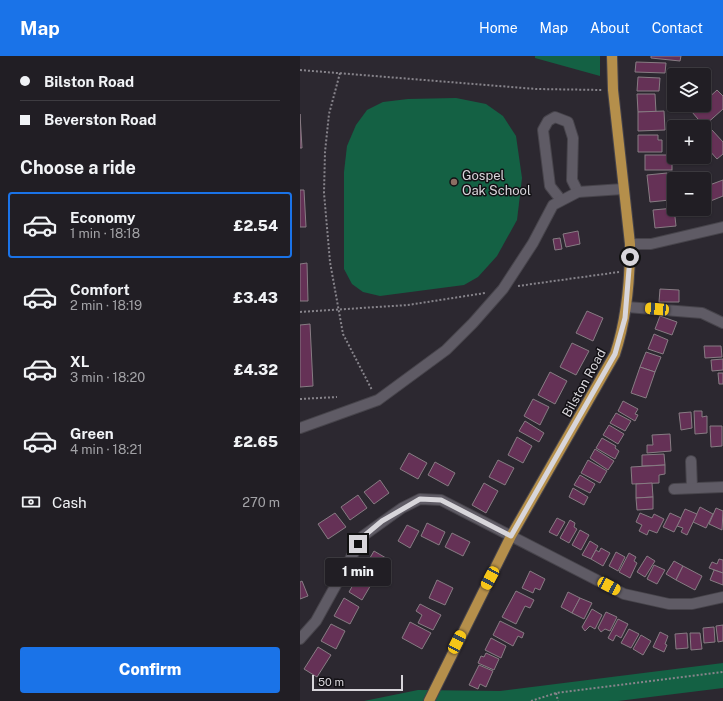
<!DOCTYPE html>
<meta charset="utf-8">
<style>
:root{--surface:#211e24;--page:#2d2b31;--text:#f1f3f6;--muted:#a2a2a6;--line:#3e3c41;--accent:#1a73e8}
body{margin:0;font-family:"Public Sans",sans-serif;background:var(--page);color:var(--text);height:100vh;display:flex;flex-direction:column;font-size:15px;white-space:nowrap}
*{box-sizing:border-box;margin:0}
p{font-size:13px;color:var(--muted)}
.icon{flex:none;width:22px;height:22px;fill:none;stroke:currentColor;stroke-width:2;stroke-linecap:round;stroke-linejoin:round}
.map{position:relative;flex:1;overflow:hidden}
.panel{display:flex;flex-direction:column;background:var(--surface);width:300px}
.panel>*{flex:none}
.banner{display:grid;align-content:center;height:88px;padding:0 20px;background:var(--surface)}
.controls{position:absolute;left:367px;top:12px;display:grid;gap:8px}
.controls a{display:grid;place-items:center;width:44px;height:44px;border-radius:4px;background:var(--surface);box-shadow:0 1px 3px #0004,0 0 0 1px var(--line);font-size:20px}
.scale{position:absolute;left:12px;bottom:10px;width:91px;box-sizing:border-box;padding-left:4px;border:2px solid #d8d6db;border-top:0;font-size:11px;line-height:14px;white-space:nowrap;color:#d8d6db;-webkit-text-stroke:3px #131115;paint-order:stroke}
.end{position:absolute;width:18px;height:18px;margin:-9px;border:5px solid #d8d6db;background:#111;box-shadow:0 0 0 2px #111}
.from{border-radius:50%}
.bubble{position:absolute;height:28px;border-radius:4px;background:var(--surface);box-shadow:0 1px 3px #0004,0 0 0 1px var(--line);font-size:13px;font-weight:800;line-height:28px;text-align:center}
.car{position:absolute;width:12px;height:24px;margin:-12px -6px;border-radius:5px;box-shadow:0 0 3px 1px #0007;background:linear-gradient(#f5c518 24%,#345 0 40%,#f5c518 0 76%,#345 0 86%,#f5c518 0)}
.banner b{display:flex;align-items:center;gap:14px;height:38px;font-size:15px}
.banner b+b{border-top:1px solid var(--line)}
.banner i{width:10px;height:10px;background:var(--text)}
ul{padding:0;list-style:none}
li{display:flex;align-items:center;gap:12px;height:66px;margin:0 8px 6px;padding:0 12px;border:2px solid transparent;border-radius:4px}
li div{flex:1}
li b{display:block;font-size:15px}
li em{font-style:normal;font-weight:800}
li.selected{border-color:var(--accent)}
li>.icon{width:36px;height:36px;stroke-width:1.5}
h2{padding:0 20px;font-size:18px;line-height:48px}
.pay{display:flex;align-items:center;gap:10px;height:44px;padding:0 20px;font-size:15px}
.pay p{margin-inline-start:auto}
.primary-button{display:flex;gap:8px;margin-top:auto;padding:8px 20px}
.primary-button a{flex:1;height:46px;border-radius:4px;background:var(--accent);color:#fff;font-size:16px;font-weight:800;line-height:46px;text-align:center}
header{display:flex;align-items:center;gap:24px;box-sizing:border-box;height:56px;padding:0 20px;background:var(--accent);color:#fff}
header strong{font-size:19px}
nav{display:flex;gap:22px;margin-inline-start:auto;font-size:14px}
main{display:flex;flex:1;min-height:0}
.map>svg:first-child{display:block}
.green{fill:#146144}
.building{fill:#653156;stroke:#877c83}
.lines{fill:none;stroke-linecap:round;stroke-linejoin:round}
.minor-casing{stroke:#47444b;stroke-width:12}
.major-casing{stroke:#47444b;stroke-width:12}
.path{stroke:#87848b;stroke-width:2;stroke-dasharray:2 2;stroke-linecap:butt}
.minor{stroke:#5f5b65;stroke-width:10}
.major{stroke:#b58f4b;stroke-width:10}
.route{stroke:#d8d6db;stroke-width:5}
.education-dot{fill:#8d6e63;stroke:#131115;stroke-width:1.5}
.labels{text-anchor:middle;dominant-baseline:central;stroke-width:3;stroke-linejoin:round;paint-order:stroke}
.poi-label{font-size:13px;fill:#d8d6db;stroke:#131115;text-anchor:start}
.street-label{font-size:13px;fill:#d8d6db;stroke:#131115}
</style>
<header>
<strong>Map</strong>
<nav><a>Home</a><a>Map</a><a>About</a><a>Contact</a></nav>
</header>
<main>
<section class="panel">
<div class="banner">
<b><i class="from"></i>Bilston Road</b>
<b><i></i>Beverston Road</b>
</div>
<h2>Choose a ride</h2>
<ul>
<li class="selected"><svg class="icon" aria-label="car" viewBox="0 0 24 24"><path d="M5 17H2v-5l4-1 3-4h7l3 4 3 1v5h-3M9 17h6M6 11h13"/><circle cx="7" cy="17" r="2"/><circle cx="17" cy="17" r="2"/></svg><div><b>Economy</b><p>1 min · 18:18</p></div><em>£2.54</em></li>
<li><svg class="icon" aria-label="car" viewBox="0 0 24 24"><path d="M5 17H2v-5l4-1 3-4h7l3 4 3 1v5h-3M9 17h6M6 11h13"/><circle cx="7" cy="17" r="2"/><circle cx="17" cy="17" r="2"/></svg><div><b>Comfort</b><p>2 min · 18:19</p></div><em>£3.43</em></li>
<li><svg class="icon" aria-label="car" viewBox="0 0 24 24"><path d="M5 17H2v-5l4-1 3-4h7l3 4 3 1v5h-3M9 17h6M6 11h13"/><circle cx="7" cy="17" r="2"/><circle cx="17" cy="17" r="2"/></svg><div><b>XL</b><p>3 min · 18:20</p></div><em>£4.32</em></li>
<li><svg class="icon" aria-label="car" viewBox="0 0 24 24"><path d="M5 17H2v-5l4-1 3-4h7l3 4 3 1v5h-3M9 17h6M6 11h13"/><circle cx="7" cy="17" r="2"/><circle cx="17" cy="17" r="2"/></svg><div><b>Green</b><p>4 min · 18:21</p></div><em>£2.65</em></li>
</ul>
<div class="pay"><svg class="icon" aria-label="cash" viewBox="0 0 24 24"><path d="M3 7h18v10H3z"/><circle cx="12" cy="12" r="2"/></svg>Cash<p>270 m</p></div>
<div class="primary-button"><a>Confirm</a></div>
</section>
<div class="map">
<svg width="423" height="645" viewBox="0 0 423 645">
<rect width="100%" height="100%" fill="#2c2830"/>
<g class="green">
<path d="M235 0H300V20L235 2Z"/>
<path d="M156 42 186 48 203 60 216 80 222 122 217 164 197 200 178 221 164 229 80 240 63 236 52 228 44 213V116L47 90 56 69 67 54 83 46 108 43Z"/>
<path d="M423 607V632L318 645H64L118 634 200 635Z"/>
</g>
<g class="building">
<path d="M351 0H381L380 5 351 2Z"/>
<path d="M336 6 366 7 365 17 335 16Z"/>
<path d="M338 21 360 22 359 35H337Z"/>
<path d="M417 34 423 40V53L404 70 392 56 400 49H404V46Z"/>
<path d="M337 38H355L356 56H338Z"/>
<path d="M364 55 365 74 338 75V56Z"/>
<path d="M0 58 2 92H0Z"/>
<path d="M412 74 423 86V98L417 103 408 93 404 97V81Z"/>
<path d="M338 79H358V84H362V96H338Z"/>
<rect x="345" y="99" width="27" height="15"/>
<path d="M367 117 370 144 350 146 347 119Z"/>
<path d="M423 124V140L408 146 404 131Z"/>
<path d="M0 134H4L6 171H0Z"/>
<path d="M374 152 376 170 355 172 353 154Z"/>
<path d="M278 175 280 188 266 191 263 178Z"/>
<path d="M260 182 262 193 255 194 253 183Z"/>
<path d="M7 207 8 245H0V208Z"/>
<path d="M360 233 379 234V246H359Z"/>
<path d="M287 255 303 262 293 285 276 277Z"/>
<path d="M360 260 377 266 372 279 355 273Z"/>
<path d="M10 268 13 330 0 331V269Z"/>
<path d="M354 278 368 284 363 298 348 293Z"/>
<path d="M272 287 289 295 276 319 260 311Z"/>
<path d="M404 290H421L422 301 405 302Z"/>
<path d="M346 296 361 301 355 316 340 311Z"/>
<path d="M423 303V314L412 315 411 304Z"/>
<path d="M340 311 355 316 346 342 331 337Z"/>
<path d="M250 316 267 325 255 348 238 339Z"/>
<path d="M418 317H423V328H419Z"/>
<path d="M233 343 249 351 240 369 224 360Z"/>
<path d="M323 345 338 353 335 358 338 359 335 365 318 355Z"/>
<path d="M394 355H402V361L407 360V377L395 378Z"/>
<path d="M391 356 392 372 381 374 379 357Z"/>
<path d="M316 357 331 365 325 375 310 367Z"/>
<path d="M225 365 244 377 239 386 219 375Z"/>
<path d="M309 369 324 378 318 388 303 379Z"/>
<path d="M410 370H422V390L411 391Z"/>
<path d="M370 378 371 395 347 397V389H353L352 379Z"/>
<path d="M217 381 232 390 223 407 208 399Z"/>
<path d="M302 382 316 390 315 392 319 395 315 403 296 392Z"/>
<path d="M295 393 314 405 308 414 290 402Z"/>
<path d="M109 397 127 407 118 423 100 413Z"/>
<path d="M364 398 365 409 342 410V399Z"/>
<path d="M198 404 214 412 205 429 189 421Z"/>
<path d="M288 404 307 415 300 427 281 417Z"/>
<path d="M135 406 155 417 148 430 128 419Z"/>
<path d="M365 409V418L359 419V427L332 428 331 411Z"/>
<path d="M280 419 295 428 290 437 274 429Z"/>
<path d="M80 424 89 437 74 448 64 436Z"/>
<path d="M184 427 198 435 186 457 172 449Z"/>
<path d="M352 427 353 441 336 442V428Z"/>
<path d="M273 432 288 441 284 449 269 441Z"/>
<path d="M58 439 67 452 50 464 41 451Z"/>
<path d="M353 441V453L337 454 336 442Z"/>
<path d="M400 451 413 458 406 472 393 466Z"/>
<path d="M416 452 423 455 422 474 409 468Z"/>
<path d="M385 453 397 458 387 479 381 476 383 472 377 470Z"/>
<path d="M35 457 46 471 28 483 18 468Z"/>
<path d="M340 457 352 462 354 458 364 463 357 477 349 474 347 479 339 475 342 469 336 466Z"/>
<path d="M370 457 381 462 374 476 363 471Z"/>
<path d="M257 462 265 466 257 480 249 476Z"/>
<path d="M270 464 275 467 274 471 277 473 269 487 260 482Z"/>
<path d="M127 467 145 476 139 489 121 480Z"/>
<path d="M107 469 119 475 110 492 98 485Z"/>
<path d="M280 474 289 479 281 494 272 489Z"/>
<path d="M152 477 170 486 163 500 145 491Z"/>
<path d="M290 485 298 490 291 503 282 499Z"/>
<path d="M301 492 310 497 303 510 291 503 296 494 299 496Z"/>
<path d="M74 495 86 502 76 519 64 512Z"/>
<path d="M316 496 325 501 318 515 309 510Z"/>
<path d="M329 497 336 501 334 505 337 507 330 522 319 516Z"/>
<path d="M347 500 355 505 345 521 337 516Z"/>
<path d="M419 503 423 504V517L409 512 412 506 417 508Z"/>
<path d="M374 505 383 510 376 524 366 518Z"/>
<path d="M354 509 365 514 357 528 347 523Z"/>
<path d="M383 510 402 520 395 534 376 524Z"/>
<path d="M414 514 423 517V529L410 524Z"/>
<path d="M230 515 245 523 240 534 235 532 233 537 222 532Z"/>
<path d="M58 520 72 527 62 544 49 536Z"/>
<path d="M137 524 153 532 145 549 129 542Z"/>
<path d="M2 525 8 540 0 543V526Z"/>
<path d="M216 535 234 544 230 552 225 550 216 568 202 561Z"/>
<path d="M268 536 280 542 272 557 261 551Z"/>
<path d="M44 542 59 551 50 568 34 560Z"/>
<path d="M280 542 292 547 284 563 272 557Z"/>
<path d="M120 548 141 559 133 574 118 567 122 559 116 555Z"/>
<path d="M292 553 302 559 295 573 290 570 285 575 282 571Z"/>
<path d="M306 556 317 561 310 575 305 573 301 576 298 572Z"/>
<path d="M318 563 328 568 321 582 316 579 313 585 308 582Z"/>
<path d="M200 565 224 577 222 582 218 580 213 590 193 579Z"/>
<path d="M110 566 131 577 122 593 102 582Z"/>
<path d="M31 568 45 575 36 593 21 585Z"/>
<path d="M423 569V585L418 586 416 570Z"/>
<path d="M414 571 415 586 404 587 403 572Z"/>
<path d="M329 573 339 578 331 592 321 587Z"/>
<path d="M360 576 368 580 365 588 367 589 364 596 353 591Z"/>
<path d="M387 577 388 592 376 593 375 578Z"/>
<path d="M390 577H400L402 593 391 594Z"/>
<path d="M341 579 351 585 343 599 333 593Z"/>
<path d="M191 582 206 590 201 602 185 594Z"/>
<path d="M18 591 31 599 17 621 4 613Z"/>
<path d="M186 597 199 603 194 614 178 607 181 600 184 601Z"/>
<path d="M179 609 193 615 186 631 180 628 178 633 169 629Z"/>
</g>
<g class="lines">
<g class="minor-casing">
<g id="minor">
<path d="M261 144 250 130 243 74 248 65 255 61 268 66 273 82 272 124 278 136"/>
<path d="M330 188H351L423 171"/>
<path d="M327 251 402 257 423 267"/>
<path d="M0 372 78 344 146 294 173 267 203 233 233 187 253 149 278 136 323 133"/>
<path d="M391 405 392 432"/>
<path d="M374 433 423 431"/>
<path d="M0 583 16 565 63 480 102 452 120 443 141 444 324 538 369 548H392L423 541"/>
</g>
</g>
<g class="major-casing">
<path id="major" d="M129 645 211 480 315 298C327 262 330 226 330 188L313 34 312 0"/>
</g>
<g class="path">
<path d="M0 14 236 33 302 34"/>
<path d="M40 17 29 58 25 96 24 137 30 206 43 278 72 334"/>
<path d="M218 230 319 216"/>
<path d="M0 256 108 249 185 237"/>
<path d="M0 343 37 341"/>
<path d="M256 637 258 645"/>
<path d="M231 645 256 637 423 616"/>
</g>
<use href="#minor" class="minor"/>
<use href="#major" class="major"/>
</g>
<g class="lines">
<path class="route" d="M58 488 64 480 82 465 120 443 141 444 211 480 315 298 325 262 330 201"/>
</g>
<circle class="education-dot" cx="154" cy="126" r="4"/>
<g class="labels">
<g class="poi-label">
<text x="162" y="119">Gospel<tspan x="162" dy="15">Oak School</tspan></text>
</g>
<g class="street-label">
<text transform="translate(284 327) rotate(-61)">Bilston Road</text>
</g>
</g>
</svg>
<div class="controls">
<a><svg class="icon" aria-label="layers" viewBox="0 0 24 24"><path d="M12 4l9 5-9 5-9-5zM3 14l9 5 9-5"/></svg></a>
<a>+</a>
<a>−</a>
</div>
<div class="scale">50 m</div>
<i class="end from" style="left:330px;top:201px"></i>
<i class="end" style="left:58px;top:488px"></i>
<div class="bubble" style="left:25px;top:502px;width:66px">1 min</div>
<i class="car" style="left:357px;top:253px;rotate:275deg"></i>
<i class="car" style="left:190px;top:522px;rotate:208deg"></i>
<i class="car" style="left:309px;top:530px;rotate:118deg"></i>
<i class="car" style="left:157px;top:586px;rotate:27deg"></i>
</div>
</main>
